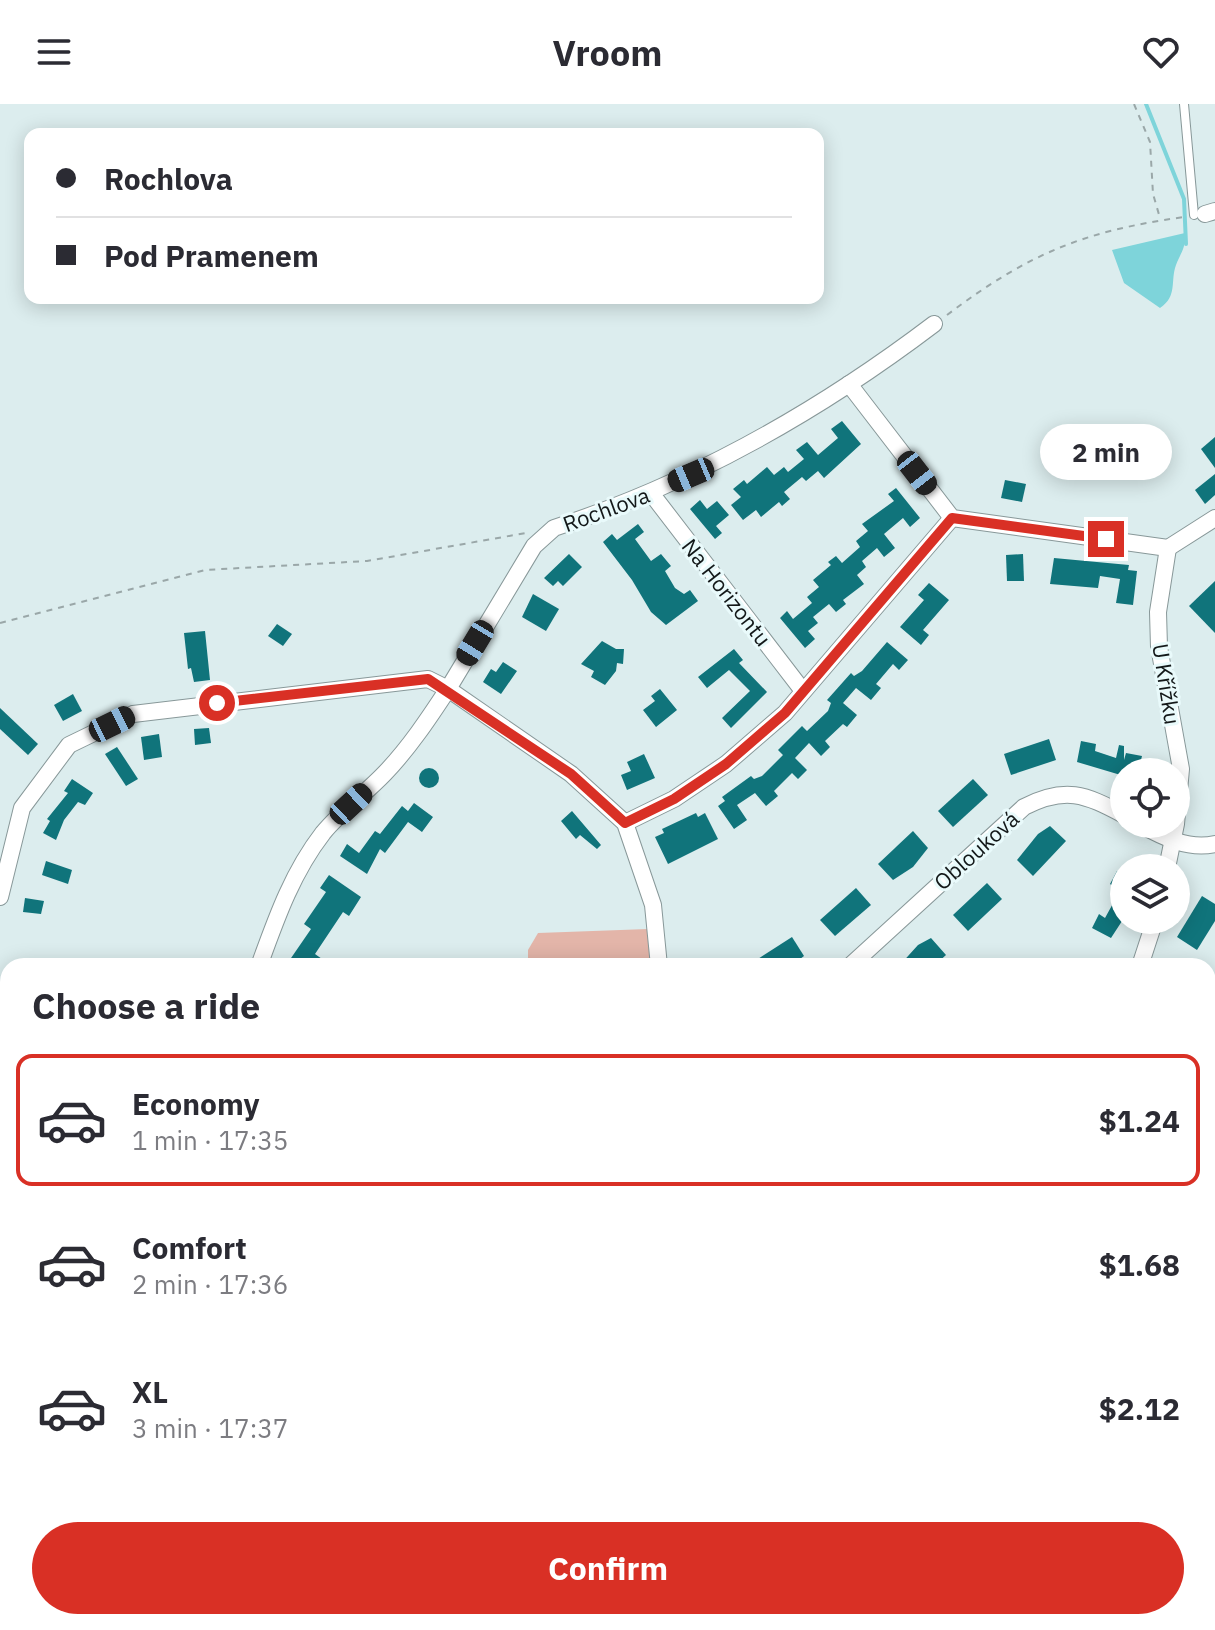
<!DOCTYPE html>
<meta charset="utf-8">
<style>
:root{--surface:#fff;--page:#f7f7f7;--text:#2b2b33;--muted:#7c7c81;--line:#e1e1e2;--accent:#d93025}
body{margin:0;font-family:"IBM Plex Sans",sans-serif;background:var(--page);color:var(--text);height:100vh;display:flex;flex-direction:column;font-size:30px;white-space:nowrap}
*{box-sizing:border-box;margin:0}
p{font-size:26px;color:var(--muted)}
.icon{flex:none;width:44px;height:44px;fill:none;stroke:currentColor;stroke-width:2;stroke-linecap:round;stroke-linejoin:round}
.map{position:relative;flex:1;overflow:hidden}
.drawer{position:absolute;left:0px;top:854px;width:1216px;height:672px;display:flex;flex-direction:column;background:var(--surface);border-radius:24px 24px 0 0;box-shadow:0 4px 20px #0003}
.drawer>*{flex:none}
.hud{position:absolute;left:24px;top:24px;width:800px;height:176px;border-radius:16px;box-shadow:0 4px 20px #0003;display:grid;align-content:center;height:176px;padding:0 32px;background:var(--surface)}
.buttons{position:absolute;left:1110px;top:654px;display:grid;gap:16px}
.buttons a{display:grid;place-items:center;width:80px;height:80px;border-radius:50%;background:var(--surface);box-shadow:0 4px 20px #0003;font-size:40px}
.end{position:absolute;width:36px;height:36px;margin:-18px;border:10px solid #d93025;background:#fff;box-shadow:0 0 0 4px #fff}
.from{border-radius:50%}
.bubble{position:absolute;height:56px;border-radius:28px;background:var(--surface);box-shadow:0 4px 20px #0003;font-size:26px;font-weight:700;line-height:56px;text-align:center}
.car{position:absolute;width:24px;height:48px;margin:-24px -12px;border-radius:10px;box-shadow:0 0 6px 2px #0007;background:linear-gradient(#222 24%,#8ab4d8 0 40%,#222 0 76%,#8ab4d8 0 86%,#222 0)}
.hud b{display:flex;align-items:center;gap:28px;height:76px;font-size:30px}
.hud b+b{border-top:2px solid var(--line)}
.hud i{width:20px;height:20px;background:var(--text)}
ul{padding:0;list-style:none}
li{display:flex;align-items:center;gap:24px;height:132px;margin:0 16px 12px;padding:0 16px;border:4px solid transparent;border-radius:16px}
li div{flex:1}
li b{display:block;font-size:30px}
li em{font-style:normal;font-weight:700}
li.on{border-color:var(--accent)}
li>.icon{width:72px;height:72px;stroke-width:1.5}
h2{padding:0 32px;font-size:36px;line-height:96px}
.primary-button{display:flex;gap:16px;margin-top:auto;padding:16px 32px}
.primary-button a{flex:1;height:92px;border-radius:48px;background:var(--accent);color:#fff;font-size:32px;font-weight:700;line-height:92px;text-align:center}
header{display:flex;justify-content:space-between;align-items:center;height:104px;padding:0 32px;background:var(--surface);font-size:36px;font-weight:700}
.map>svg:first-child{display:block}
.green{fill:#e3b5a9}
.water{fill:#7ed4da}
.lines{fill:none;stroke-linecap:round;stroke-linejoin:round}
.stream{stroke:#7ed4da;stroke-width:4}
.building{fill:#10747b}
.lane-casing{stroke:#889899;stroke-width:10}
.street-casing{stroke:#889899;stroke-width:18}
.secondary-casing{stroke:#889899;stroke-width:24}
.path{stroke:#9aa7a8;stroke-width:2;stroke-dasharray:6 6;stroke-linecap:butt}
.lane{stroke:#fff;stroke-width:8}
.street{stroke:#fff;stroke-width:16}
.secondary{stroke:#fbe4de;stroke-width:22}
.route{stroke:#d93025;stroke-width:10}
.labels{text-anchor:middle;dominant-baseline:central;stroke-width:6;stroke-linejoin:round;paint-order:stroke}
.street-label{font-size:22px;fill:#131819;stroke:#e9fafb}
</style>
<header><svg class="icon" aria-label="menu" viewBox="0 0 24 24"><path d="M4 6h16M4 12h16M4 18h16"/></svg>Vroom<svg class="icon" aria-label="heart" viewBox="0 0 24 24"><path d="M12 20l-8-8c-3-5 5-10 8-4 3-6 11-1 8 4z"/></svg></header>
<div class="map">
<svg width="1215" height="1526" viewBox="0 0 1215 1526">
<rect width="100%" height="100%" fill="#dcedee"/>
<path class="green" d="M648 825 654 862H528V846L538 829Z"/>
<path class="water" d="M1185 129C1186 144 1181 148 1176 161 1170 177 1178 192 1160 204L1124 179 1112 146Z"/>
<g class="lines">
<path class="stream" d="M1146 0 1184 95 1186 140"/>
</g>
<g class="building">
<path d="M842 317 861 340 824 374 818 367 806 377 802 373 784 388 790 395 782 402 779 398 761 413 756 406 743 416 731 401 741 393 733 385 744 376 747 380 767 363 774 371 784 363 788 368 804 355 796 346 807 338 818 351 838 334 831 325Z"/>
<path d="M1215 333V364L1201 345Z"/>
<path d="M1215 370V391L1205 400 1195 386Z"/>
<path d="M1005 376 1026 380 1022 398 1001 394Z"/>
<path d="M896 384 920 414 910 423 903 414 884 430 895 444 884 453 877 444 862 457 866 463 857 471 864 480 843 496 846 500 836 508 829 500 813 513 818 519 808 527 815 535 805 544 780 514 787 507 793 515 812 499 807 493 819 483 813 476 831 461 828 458 836 452 842 459 860 443 856 437 868 427 862 420 894 397 888 390Z"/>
<path d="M700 396 707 405 717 397 729 411 716 422 722 429 715 435 690 405Z"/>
<path d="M638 420 644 428 635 435 651 457 661 450 671 462 665 467 675 484 684 490 690 486 698 497 666 521 651 508 632 476 603 438 612 430 617 436Z"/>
<path d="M569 450 582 463 563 482 558 477 553 482 544 474Z"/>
<path d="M1023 450 1024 477H1007L1006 451Z"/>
<path d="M1054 454 1129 461 1128 466 1137 467 1133 501 1116 499 1120 475 1100 472 1098 484 1050 480Z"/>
<path d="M1215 477V529L1189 502Z"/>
<path d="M929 479 949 496 923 526 929 531 921 541 900 523 924 496 918 491Z"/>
<path d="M533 490 559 505 546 527 522 513Z"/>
<path d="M277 520 292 530 283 542 268 532Z"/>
<path d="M205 527 210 576 194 578 191 564 188 565 184 529Z"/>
<path d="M602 537 616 545H624L623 560 617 559 616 567 605 581 591 573 594 567 581 560Z"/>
<path d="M887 538 908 556 899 566 893 560 876 580 881 584 871 596 856 584 843 599 857 611 847 623 843 620 825 637 830 643 821 652 809 639 795 654 807 666 798 675 792 669 774 687 778 692 766 702 755 689 737 701 747 716 734 725 718 702 725 697 722 693 751 672 754 675 762 672 783 651 778 646 802 622 807 627 828 607 831 599 827 596 851 569 854 572 862 567Z"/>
<path d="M734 545 743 556 739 559 767 588 731 624 722 614 750 587 729 566 707 584 698 573Z"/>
<path d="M503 558 517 567 501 590 483 578 491 565 496 568Z"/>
<path d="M660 585 677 606 656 623 643 606 655 597 651 592Z"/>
<path d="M73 590 82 607 63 617 54 601Z"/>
<path d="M0 604 38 640 28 651 0 625Z"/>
<path d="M209 624 211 639 195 641 194 625Z"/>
<path d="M159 630 162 653 144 656 141 633Z"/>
<path d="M1049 635 1056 656 1011 671 1004 650Z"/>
<path d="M1081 637 1096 640 1095 647 1116 654 1119 641 1124 642V656L1126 649 1142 652 1138 668H1124V672L1077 658Z"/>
<path d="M117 643 138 675 126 682 105 650Z"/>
<path d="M644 650 655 674 627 686 621 671 631 667 627 658Z"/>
<circle cx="429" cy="674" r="10"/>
<path d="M72 675 93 689 85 701 78 698 64 716 56 736 43 729 50 717 47 715 68 689 64 687Z"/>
<path d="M973 675 988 691 953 723 938 707Z"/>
<path d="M414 699 433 713 422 728 408 718 385 749 380 745 367 770 340 752 347 740 359 749 375 727 380 730 402 702 408 707Z"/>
<path d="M572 707 601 741 597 745 580 731 576 735 561 717Z"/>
<path d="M696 709 698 713 705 709 718 735 668 760 655 733 664 729 662 725Z"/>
<path d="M1050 722 1066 737 1033 772 1017 756 1038 730Z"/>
<path d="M913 727 928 744 913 763 893 776 878 760Z"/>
<path d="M46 757 72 766 68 780 42 771Z"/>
<path d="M1117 767 1124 769V814L1111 834 1092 824 1099 810 1105 814 1116 794 1112 791 1116 784 1110 780Z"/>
<path d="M329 771 361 793 349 812 343 808 315 850 322 855 317 862H296L289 857 311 825 304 820 326 788 320 784Z"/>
<path d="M987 779 1002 795 968 827 953 811Z"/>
<path d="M856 784 871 801 835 832 820 816Z"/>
<path d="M1202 792 1215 800V817L1197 846 1177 833Z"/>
<path d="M25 794 44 797 41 810 23 808Z"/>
<path d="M792 833 804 852 791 862H747Z"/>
<path d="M931 834 946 851 935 861 928 854 920 862H899L918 841Z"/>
</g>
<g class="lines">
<g class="lane-casing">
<path id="lane" d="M1184 0 1194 111"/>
</g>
<g class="street-casing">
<g id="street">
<path d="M1205 110 1215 107"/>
<path d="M849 280 952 414 1168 444 1215 414"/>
<path d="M651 389 803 587"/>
<path d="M625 719 674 695 726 660 785 609 952 414"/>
<path d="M1139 720C1163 733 1188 746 1215 740"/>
<path d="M1167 764 1176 720 1181 665 1159 543 1158 508 1168 444"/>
<path d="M0 793 22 704 69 641 133 610 428 575 448 585 534 442 554 424C693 379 818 308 934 220"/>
<path d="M259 862C276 815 292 769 323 729 341 707 365 690 385 669 409 644 429 614 448 585L571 670 625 719 653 801 659 862"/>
<path d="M850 862 1024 703C1065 682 1085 690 1124 711"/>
<path d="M1140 862 1155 816"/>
<path d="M1208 1067 1215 1066"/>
<path d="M0 1204H8"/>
<path d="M1208 1301 1215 1302"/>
<path d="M0 1415 8 1427"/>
<path d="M110 1518 125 1526"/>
<path d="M397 1526 400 1518"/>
</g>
</g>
<g class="secondary-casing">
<g id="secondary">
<path d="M1208 1212H1215"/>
<path d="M922 1526 926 1518"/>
</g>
</g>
<g class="path">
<path d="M1134 0 1150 38 1153 90 1160 114"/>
<path d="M947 211C1028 150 1083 127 1184 113"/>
<path d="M0 519 205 466 367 457 526 429"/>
<path d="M970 1518 978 1526"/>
</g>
<use href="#lane" class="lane"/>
<use href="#street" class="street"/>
<use href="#secondary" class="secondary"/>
</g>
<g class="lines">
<path class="route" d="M217 599 428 575 571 670 625 719 674 695 726 660 785 609 952 414 1106 435"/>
</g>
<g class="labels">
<g class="street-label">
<text transform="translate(606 405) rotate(-20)">Rochlova</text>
<text transform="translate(727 488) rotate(52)">Na Horizontu</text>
<text transform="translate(1167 580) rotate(81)">U Křížku</text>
<text transform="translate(976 746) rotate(-42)">Oblouková</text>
</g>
</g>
</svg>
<div class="buttons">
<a><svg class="icon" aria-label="locate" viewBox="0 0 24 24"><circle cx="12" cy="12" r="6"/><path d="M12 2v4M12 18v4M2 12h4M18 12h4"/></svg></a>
<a><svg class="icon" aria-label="layers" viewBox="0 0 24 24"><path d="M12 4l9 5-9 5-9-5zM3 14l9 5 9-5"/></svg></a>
</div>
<i class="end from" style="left:217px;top:599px"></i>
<i class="end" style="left:1106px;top:435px"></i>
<div class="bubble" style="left:1040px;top:320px;width:132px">2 min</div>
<i class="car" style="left:917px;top:369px;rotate:142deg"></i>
<i class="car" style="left:691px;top:371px;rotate:247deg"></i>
<i class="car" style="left:475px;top:539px;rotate:211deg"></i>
<i class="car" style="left:112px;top:620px;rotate:64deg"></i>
<i class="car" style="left:351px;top:700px;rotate:47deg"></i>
<div class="hud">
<b><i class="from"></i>Rochlova</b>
<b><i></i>Pod Pramenem</b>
</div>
<section class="drawer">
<h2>Choose a ride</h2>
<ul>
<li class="on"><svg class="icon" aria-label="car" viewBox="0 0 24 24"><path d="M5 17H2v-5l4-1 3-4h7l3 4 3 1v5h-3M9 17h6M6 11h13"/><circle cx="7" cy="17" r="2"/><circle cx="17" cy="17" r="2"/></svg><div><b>Economy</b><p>1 min · 17:35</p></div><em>$1.24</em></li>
<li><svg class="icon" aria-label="car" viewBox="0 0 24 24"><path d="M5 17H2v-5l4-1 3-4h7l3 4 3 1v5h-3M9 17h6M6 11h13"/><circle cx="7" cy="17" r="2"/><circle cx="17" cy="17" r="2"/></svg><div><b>Comfort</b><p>2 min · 17:36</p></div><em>$1.68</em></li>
<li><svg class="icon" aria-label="car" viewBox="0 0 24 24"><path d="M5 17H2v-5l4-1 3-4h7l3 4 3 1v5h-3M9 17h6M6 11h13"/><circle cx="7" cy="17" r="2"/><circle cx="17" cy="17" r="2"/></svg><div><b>XL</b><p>3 min · 17:37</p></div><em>$2.12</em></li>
</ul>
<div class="primary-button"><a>Confirm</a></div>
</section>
</div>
